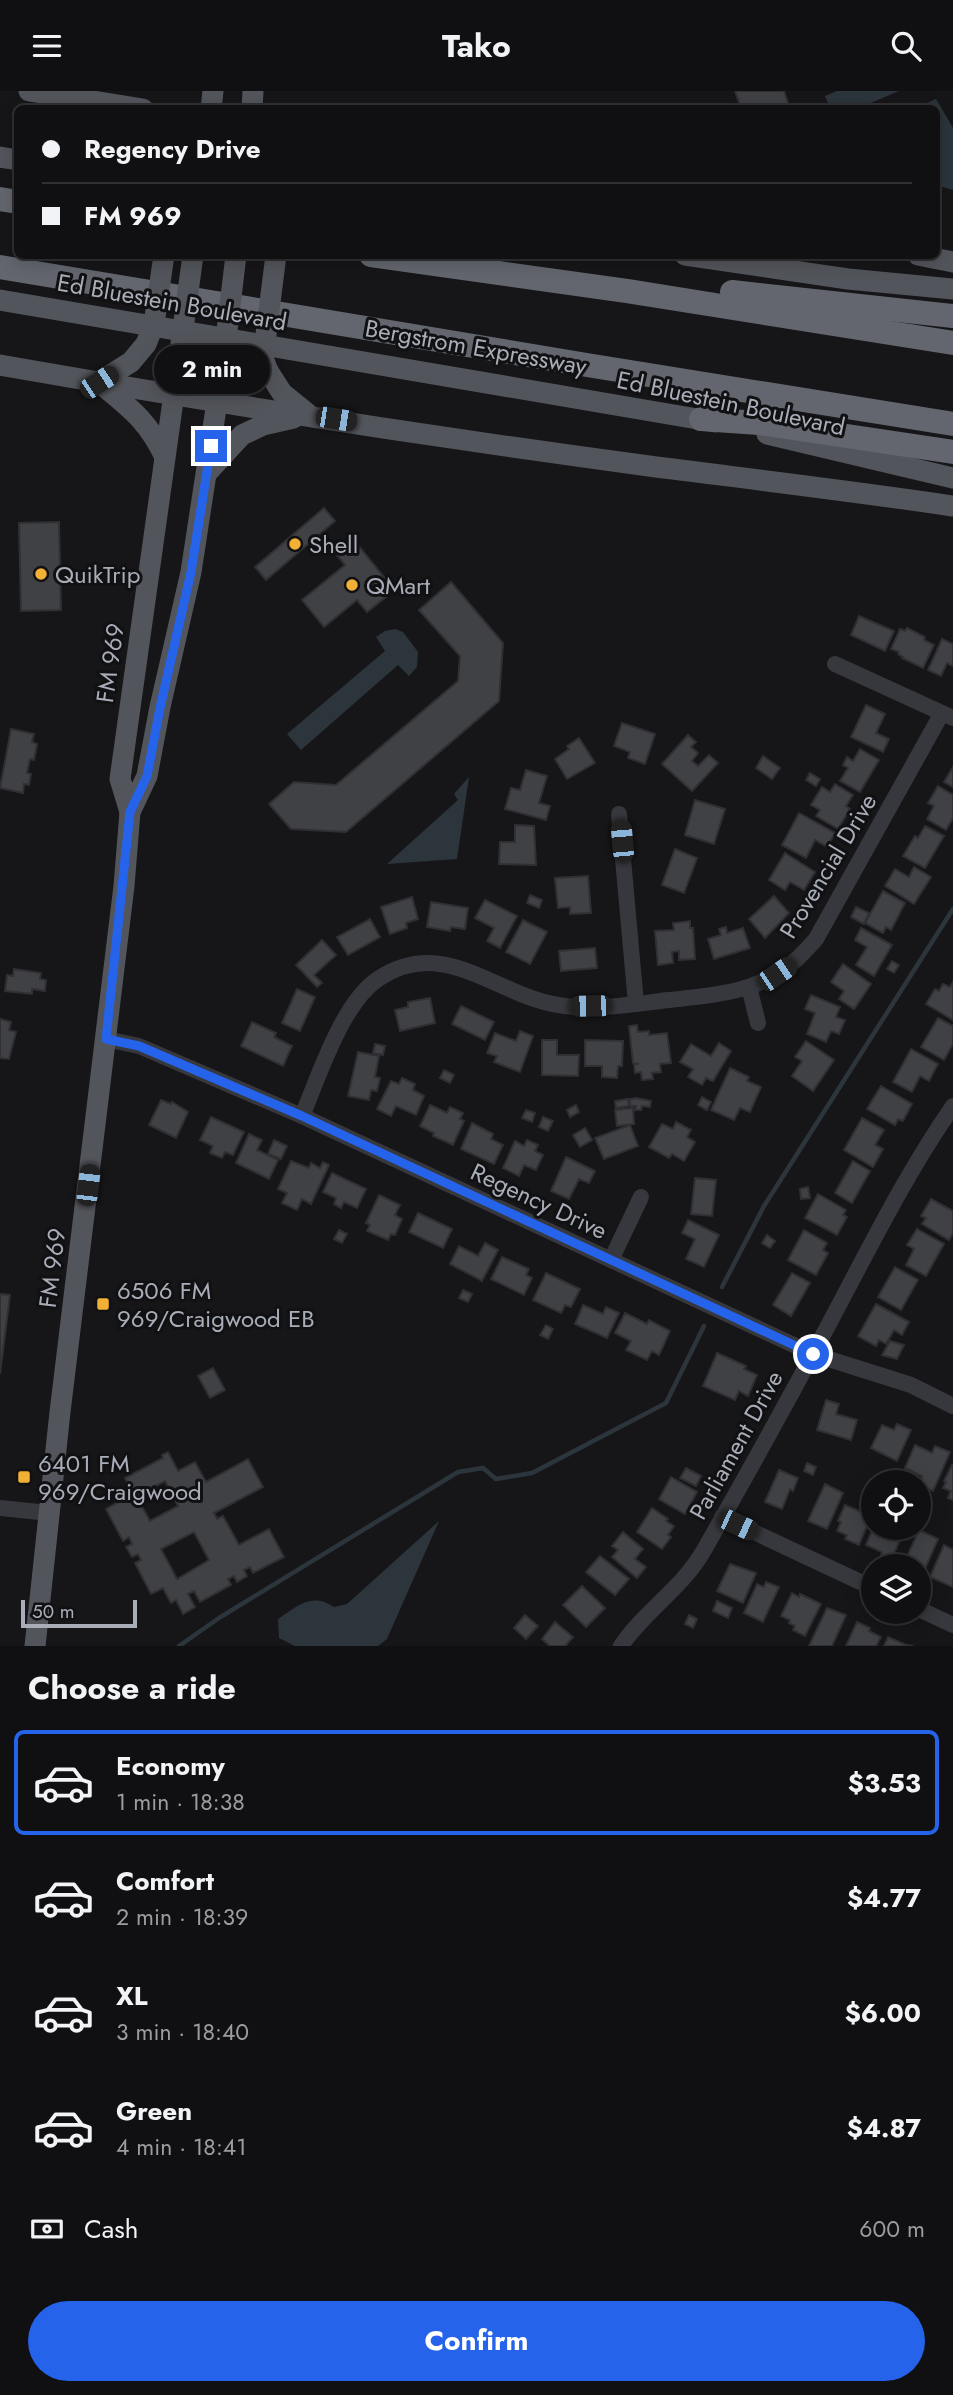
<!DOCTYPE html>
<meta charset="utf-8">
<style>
:root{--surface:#101012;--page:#1e1e20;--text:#f1f3f6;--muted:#9c9d9f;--line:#303032;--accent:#2563eb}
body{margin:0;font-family:Jost,sans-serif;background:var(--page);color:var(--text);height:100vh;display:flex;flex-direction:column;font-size:26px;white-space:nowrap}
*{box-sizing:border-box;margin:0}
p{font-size:23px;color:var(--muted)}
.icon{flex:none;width:38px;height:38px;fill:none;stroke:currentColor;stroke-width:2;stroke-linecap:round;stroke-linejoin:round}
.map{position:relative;height:1555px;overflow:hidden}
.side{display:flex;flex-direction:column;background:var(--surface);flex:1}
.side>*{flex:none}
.guide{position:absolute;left:14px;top:14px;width:926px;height:154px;border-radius:10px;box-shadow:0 4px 18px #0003,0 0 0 2px var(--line);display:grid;align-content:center;height:154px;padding:0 28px;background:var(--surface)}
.buttons{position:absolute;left:861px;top:1379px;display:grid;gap:14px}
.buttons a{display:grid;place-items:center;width:70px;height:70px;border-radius:50%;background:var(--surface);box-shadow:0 4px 18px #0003,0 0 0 2px var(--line);font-size:35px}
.scale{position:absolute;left:21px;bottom:18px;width:116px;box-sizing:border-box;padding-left:7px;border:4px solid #a8adb8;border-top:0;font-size:19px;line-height:24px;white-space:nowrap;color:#a8adb8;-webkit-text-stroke:5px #111113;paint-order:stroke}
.end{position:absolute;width:32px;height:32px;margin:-16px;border:9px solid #2563eb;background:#fff;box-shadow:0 0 0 4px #fff}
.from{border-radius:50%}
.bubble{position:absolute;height:49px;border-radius:24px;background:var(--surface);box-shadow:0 4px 18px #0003,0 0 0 2px var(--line);font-size:23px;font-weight:700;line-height:49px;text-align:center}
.car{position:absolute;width:21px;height:42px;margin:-21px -10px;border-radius:9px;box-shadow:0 0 5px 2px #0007;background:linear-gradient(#222 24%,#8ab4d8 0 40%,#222 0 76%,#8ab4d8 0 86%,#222 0)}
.guide b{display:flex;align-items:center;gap:24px;height:66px;font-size:26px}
.guide b+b{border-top:2px solid var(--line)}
.guide i{width:18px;height:18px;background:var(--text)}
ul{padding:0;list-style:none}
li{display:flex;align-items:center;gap:21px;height:105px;margin:0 14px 10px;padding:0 14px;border:4px solid transparent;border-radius:10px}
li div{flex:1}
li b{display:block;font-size:26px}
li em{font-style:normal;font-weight:700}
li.active{border-color:var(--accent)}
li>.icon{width:63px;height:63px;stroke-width:1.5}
h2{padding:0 28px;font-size:32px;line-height:84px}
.pay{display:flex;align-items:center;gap:18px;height:77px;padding:0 28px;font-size:26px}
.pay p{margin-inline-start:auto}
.cta{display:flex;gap:14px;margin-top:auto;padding:14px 28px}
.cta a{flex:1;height:80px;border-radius:42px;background:var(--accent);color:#fff;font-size:28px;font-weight:700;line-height:80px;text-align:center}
header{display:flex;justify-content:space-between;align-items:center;height:91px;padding:0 28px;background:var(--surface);font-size:32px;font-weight:700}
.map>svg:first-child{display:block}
.water{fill:#2c353c}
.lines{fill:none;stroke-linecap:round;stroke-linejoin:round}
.stream{stroke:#2c353c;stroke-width:4.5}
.building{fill:#404145;stroke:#303034;stroke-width:2;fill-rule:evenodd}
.minor{stroke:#37383d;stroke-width:16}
.major{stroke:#53555c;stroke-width:21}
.highway{stroke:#63666e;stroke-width:24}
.major-bridge{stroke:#53555c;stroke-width:21}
.route{stroke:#2563eb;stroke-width:9}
.poi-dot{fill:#f2b134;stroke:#111113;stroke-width:2.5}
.labels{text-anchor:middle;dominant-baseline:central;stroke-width:6;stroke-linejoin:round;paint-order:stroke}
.street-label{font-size:24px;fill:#a8adb8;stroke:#111113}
.poi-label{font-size:24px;fill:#a8adb8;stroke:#111113;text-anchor:start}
</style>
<header><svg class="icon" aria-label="menu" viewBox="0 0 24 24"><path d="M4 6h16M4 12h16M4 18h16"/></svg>Tako<svg class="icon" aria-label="search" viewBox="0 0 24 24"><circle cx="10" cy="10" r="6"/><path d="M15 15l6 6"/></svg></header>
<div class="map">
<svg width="953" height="1555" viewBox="0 0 953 1555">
<rect width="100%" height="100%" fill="#161618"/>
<g class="water">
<path d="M837 0H899L859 17H830L825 5Z"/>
<path d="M936 8 953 37V99L936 94V18L916 17Z"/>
<path d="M395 538 403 541 418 561 417 576 409 585 398 574 301 659 287 643 385 560 376 546 385 540Z"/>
<path d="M469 686 457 768 387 773 458 709 454 703Z"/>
<path d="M439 1430 387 1548 378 1555H295L279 1547 278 1528C298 1515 311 1501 334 1516L347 1513Z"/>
</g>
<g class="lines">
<g class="stream">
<path d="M722 1196 764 1115 953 818"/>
<path d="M179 1555 219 1527 458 1381 483 1377 496 1388 532 1382 666 1312 704 1235"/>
</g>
</g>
<g class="building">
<path d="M735 0H784L790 18H741Z"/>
<path d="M324 417 335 430 266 489 255 476Z"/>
<path d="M59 431 61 519 21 520 19 432Z"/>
<path d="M353 448 388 491 380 497 387 505 367 521 357 509 324 536 302 509 345 474 336 463Z"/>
<path d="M451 491 503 552 499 610 346 741 291 738 269 713 294 691 336 694 458 590 460 565 419 519Z"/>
<path d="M859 525 894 540 885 560 851 544Z"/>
<path d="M907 537 925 546 924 549 934 554 923 577 902 567 903 566 898 563 899 561 891 558 900 538 905 540Z"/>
<path d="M942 548 953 553V575L947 572 941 585 928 579Z"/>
<path d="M866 614 885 623 876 642 889 648 883 661 851 646Z"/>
<path d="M622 632 655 643 645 673 628 667 630 661 614 655Z"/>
<path d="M11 638 34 643 32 651 37 653 34 669 30 668 27 682 31 683 29 694 24 693 23 702 0 697Z"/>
<path d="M688 644 696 651 691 656 698 662 692 670 698 675 709 664 718 672 692 700 662 673Z"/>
<path d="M579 647 595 672 567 688 555 668 569 658 567 655Z"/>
<path d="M860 658 879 669 860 701 840 690 848 677 843 674 847 666 853 670Z"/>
<path d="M763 665 780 677 772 688 756 677Z"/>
<path d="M953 676V696L944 691Z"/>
<path d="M526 679 547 685 539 712 550 715 546 729 505 718 511 697 520 699Z"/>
<path d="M810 682 820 688 816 695 806 689Z"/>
<path d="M835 693 853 704 846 715 850 718 838 738 816 725 820 719 811 714 822 696 830 701Z"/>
<path d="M938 695 953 704V727L946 739 927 728 934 715 928 712Z"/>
<path d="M695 709 725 718 714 753 685 744Z"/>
<path d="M799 722 835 742 827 756 815 749 806 767 782 754Z"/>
<path d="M515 734 534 735 536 774 499 773 500 751H515Z"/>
<path d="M925 735 944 745 925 777 903 765 915 745 918 747Z"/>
<path d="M675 758 697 767 684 802 662 794Z"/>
<path d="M785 762 815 781 804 799 790 791 785 799 769 789Z"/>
<path d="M914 776 931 786 914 813 885 795 895 778 909 786Z"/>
<path d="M588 785 591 822 570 823V816L558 817 555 787Z"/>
<path d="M883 800 905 812 891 839 886 836 883 842 865 832Z"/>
<path d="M530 804 542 809 539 817 527 812Z"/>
<path d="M774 805 789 822 765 847 749 828Z"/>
<path d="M412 806 418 828 406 832 407 837 390 843 381 816Z"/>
<path d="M485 809 517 825 500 857 487 850 494 837 475 827Z"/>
<path d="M431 811 468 817 465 838 451 836 450 840 427 836Z"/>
<path d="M856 816 869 822 864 833 851 826Z"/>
<path d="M370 828 380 846 348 864 337 846Z"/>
<path d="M523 829 547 841 530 873 506 861Z"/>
<path d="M690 830V837H693L695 868 679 869V860L672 861 673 872 658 874 655 840 674 839 673 832Z"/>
<path d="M726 836 727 842 743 837 750 857 714 868 708 848 721 844 719 838Z"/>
<path d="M861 837 892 854 874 885 856 874 867 856 855 849Z"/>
<path d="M322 849 336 864 314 884 322 892 317 896 296 874Z"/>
<path d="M595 857 597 877 561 880 559 860Z"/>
<path d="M892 870 899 874 894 882 887 878Z"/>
<path d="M843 873 871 893 854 918 839 908 844 900 831 891Z"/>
<path d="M14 878 41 882 40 888 46 889 45 900 32 898V903L5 900 7 884 13 885Z"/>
<path d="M953 891V929L926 913 935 898 939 900 943 893 950 896Z"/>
<path d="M297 898 315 906 300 940 282 932Z"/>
<path d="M811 904 840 916 836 926 845 929 839 943 831 940 826 951 807 943 815 922 805 918Z"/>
<path d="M430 907 435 932 400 940 395 919 408 916V911Z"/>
<path d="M461 915 494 931 485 949 452 933Z"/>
<path d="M938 927 953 935V953L944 969 921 956Z"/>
<path d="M0 928 11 931 9 939 16 941 9 968 0 967Z"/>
<path d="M252 931 276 942 274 946 292 955 283 975 241 955Z"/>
<path d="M637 934 638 941 649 940V944L667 942 671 972 660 973 661 981 652 982 653 988 642 989 641 981 635 982 634 973H639L633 972 629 935Z"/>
<path d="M520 940 533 945 520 981 494 971 497 965 487 962 495 942 516 950Z"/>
<path d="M542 949H557V964H579L578 985 542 984Z"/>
<path d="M585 949 623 950 622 975H618L617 987 602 986V975H585Z"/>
<path d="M806 950 834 969 813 1000 792 985 802 970 795 966Z"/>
<path d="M719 952 731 960 713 990 706 987 702 994 688 986 693 978 680 971 691 953 711 965Z"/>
<path d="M375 953 385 955 383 964 373 962Z"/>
<path d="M911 958 938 973 929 990 920 985 912 1001 893 991Z"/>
<path d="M358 961 379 965 375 986 380 987 377 1000 371 999 369 1009 348 1005Z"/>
<path d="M730 977 749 986 747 990 761 996 750 1021 740 1017 734 1029 711 1019Z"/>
<path d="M444 979 454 984 450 992 440 987Z"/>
<path d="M402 987 415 993 413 999 424 1005 416 1024 396 1015 391 1025 377 1018 391 990 399 993Z"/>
<path d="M881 995 912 1013 903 1030 898 1028 895 1034 867 1018Z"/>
<path d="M702 1006 711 1011 707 1019 698 1014Z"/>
<path d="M636 1007 651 1010 650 1016 642 1015 641 1019H635L636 1015H630V1008Z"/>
<path d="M628 1008 629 1015 616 1017 615 1010Z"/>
<path d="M161 1009 171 1013 172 1011 188 1021 176 1047 149 1034Z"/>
<path d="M430 1014 447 1022 450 1016 463 1022 460 1028 464 1030 453 1054 433 1045 434 1042 420 1035Z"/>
<path d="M576 1014 579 1021 570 1026 567 1019Z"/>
<path d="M633 1017 634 1033 617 1035 615 1019Z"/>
<path d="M526 1019 535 1022 532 1031 522 1027Z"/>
<path d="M211 1026 244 1041 233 1064 225 1061 222 1067 210 1062 213 1055 200 1049Z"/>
<path d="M543 1026 553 1030 548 1040 539 1036Z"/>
<path d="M862 1027 884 1039 875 1054 883 1058 873 1076 844 1059Z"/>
<path d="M676 1031 691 1039 687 1046 695 1051 684 1070 672 1063 669 1067 649 1056 662 1033 673 1038Z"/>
<path d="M472 1032 493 1043 491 1048 503 1054 494 1073 461 1058Z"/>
<path d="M630 1034 638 1055 604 1068 595 1047Z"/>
<path d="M585 1037 592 1049 580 1056 573 1044Z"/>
<path d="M249 1043 262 1049 257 1059 278 1069 269 1088 236 1072Z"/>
<path d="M274 1049 287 1055 281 1068 268 1063Z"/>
<path d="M527 1049 538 1054 535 1060 543 1064 536 1079 524 1074 519 1085 503 1077 515 1050 524 1055Z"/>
<path d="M566 1066 595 1080 589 1092 579 1088 569 1108 551 1100Z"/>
<path d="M291 1070 309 1077 311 1072 320 1077 323 1071 329 1074 311 1113 302 1108 297 1119 282 1112 287 1102 278 1098Z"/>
<path d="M853 1070 870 1080 852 1112 835 1102Z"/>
<path d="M332 1082 366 1098 357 1117 344 1111 341 1117 334 1113 336 1107 323 1101Z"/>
<path d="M695 1087 716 1089 712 1125 691 1123Z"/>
<path d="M808 1096 810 1107 801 1108 800 1098Z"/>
<path d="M818 1103 846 1119 843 1124 847 1126 837 1144 805 1127Z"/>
<path d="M379 1104 400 1114 395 1124 402 1128 395 1144 391 1143 388 1149 367 1140 370 1134 366 1132Z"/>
<path d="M931 1108 953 1120V1142L949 1149 922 1133 926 1127 921 1125Z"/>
<path d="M418 1122 452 1138 443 1157 409 1141Z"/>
<path d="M688 1129 719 1144 704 1176 686 1168 695 1148 682 1142Z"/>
<path d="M917 1138 944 1153 926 1185 906 1174 914 1158 907 1154Z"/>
<path d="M339 1139 347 1143 342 1152 334 1148Z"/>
<path d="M804 1139 827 1152 823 1159 828 1162 816 1184 788 1169Z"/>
<path d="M767 1144 775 1150 770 1157 762 1152Z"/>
<path d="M485 1152 498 1159 482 1190 450 1173 459 1155 478 1165Z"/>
<path d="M502 1166 529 1178 526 1184 532 1187 524 1204 491 1188Z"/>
<path d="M895 1176 918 1189 901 1219 878 1206Z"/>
<path d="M546 1182 580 1198 571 1216 565 1214 561 1222 533 1209Z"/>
<path d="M792 1182 810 1192 791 1225 773 1214Z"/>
<path d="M463 1199 472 1203 468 1211 459 1207Z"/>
<path d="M0 1203 10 1204 0 1283Z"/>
<path d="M876 1213 909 1231 902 1244 894 1239 886 1253 879 1249 876 1255 858 1245Z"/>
<path d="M583 1214 603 1223 606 1216 619 1222 607 1247 575 1233Z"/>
<path d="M625 1222 647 1233 649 1229 670 1240 659 1264 652 1260 647 1269 626 1259 631 1250 615 1242Z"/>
<path d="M546 1234 553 1238 548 1248 540 1244Z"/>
<path d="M890 1250 904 1254 897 1268 882 1264Z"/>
<path d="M717 1262 746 1275 744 1278 757 1284 748 1305 739 1300 735 1309 703 1295Z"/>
<path d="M213 1277 225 1299 210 1307 198 1285Z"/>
<path d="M826 1309 839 1313 836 1323 857 1329 851 1349 817 1339Z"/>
<path d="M897 1333 911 1339 897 1370 871 1357 882 1334 894 1339Z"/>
<path d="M915 1354 932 1362 935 1355 950 1361 933 1400 919 1394 922 1385 905 1377Z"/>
<path d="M168 1361 178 1380 195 1371 206 1391 248 1368 263 1396 214 1422 217 1428 223 1425 239 1454 269 1438 284 1466 253 1482 250 1476 244 1479 247 1485 237 1491 234 1485 228 1488 231 1494 200 1511 194 1500 188 1503 195 1516 183 1523 176 1509 171 1512 163 1497 151 1503 135 1472 141 1469 138 1463 132 1466 126 1456 132 1453 129 1446 123 1450 106 1418 133 1403 125 1387 163 1367 162 1364ZM165 1390 178 1415 150 1430 136 1405ZM194 1441 209 1469 177 1488 161 1458Z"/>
<path d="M807 1372 816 1376 813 1384 804 1380Z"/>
<path d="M952 1374 953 1375V1409L948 1407 951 1400 943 1397 946 1391 944 1390Z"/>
<path d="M686 1377 701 1385 696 1395 680 1387Z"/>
<path d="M779 1379 798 1387 793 1400 790 1398 782 1418 765 1411Z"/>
<path d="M671 1386 697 1401 685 1423 659 1408Z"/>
<path d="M825 1393 843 1402 827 1438 808 1430Z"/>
<path d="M845 1414 871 1425 859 1454 845 1448 847 1444 837 1440 841 1431 838 1430Z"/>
<path d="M652 1417 668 1428 666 1430 674 1435 668 1444 671 1446 662 1458 637 1441Z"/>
<path d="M873 1437 905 1438 891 1469 881 1464 882 1461 866 1454Z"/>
<path d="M919 1439 938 1448 925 1478 919 1475 903 1474Z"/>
<path d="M623 1441 643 1458 635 1468 646 1476 637 1487 612 1466 618 1459 612 1455Z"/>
<path d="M944 1454 953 1459V1496L930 1486Z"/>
<path d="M600 1465 629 1488 615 1504 586 1481Z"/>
<path d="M730 1473 756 1482 743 1512 717 1500Z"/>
<path d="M766 1491 779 1496 763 1531 744 1522 757 1493 764 1496Z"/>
<path d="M582 1495 605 1517 586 1536 563 1514Z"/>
<path d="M792 1502 799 1506 800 1503 821 1513 805 1545 793 1539 795 1535 789 1532 790 1529 781 1525Z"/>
<path d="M717 1510 732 1517 728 1527 713 1520Z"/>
<path d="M827 1517 846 1524 832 1555H809Z"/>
<path d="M525 1524 538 1535 526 1548 514 1537Z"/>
<path d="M689 1524 697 1528 693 1537 685 1533Z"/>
<path d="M555 1531 573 1546 565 1555H550L542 1548Z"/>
<path d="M857 1531 870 1537 869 1540 881 1546 876 1555H846Z"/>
<path d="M888 1546 906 1554 913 1555H884Z"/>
</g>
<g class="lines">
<g class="minor">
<path d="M835 573 953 627"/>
<path d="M619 723 636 913"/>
<path d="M749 896 758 932"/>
<path d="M106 948 139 955 302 1025 813 1263 911 1294 953 1315"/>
<path d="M302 1025C319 985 342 912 378 888 444 844 495 904 558 914 594 920 634 913 669 909 695 906 723 904 748 896 757 893 768 888 777 883 793 874 804 861 816 848L942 622"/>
<path d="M611 1169 641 1106"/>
<path d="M0 1417 49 1422"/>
<path d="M722 1426 873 1497"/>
<path d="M919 1518 953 1534"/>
<path d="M621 1555C644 1520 682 1498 704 1459 747 1384 789 1308 830 1231 869 1158 905 1084 953 1015"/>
</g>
<g class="major">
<path d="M29 0 143 18"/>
<path d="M211 18 213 0"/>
<path d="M252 18 253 0"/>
<path d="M0 66 18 69"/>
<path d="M685 164 848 188 953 198"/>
<path d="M918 164 953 171"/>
<path d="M0 209 715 331"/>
<path d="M0 274C215 312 432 346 649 375 750 388 852 400 953 415"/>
<path d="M268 280 282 302 308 323"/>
<path d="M99 291 131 271 146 253"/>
<path d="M101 293C131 318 148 330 165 366"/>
<path d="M767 343 953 387"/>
<path d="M207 382 242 344 263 334 294 327"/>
<path d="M130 721 120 688 180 260"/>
<path d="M35 1555 60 1321 124 795 130 721 147 685 160 616 191 481 224 265"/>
</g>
<g class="highway">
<path d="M0 108 18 111"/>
<path d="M371 164 627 200 953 252"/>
<path d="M0 176 593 275 953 333"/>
<path d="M732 201 953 225"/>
<path d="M701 328 759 332 953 361"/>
</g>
<g class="major-bridge">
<path d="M146 253 154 233 164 164"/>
<path d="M180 260 193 164"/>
<path d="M224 265 236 164"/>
<path d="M268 280 263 267 276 164"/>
</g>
</g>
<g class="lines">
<path class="route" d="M211 355 191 481 160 617 147 685 130 721 106 948 139 955 302 1025 813 1263"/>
</g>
<g class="poi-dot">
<circle cx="295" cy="453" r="7"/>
<circle cx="41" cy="483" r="7"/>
<circle cx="352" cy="494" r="7"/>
<rect x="96" y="1206" width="14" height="14" rx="3.5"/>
<rect x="17" y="1379" width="14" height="14" rx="3.5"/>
</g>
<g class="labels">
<g class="street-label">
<text transform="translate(172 211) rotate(10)">Ed Bluestein Boulevard</text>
<text transform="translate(476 256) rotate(10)">Bergstrom Expressway</text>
<text transform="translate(731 312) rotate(12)">Ed Bluestein Boulevard</text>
<text transform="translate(110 572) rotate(-82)">FM 969</text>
<text transform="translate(828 775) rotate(-59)">Provencial Drive</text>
<text transform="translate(539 1110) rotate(25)">Regency Drive</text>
<text transform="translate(52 1177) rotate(-83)">FM 969</text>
<text transform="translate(736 1354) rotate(-61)">Parliament Drive</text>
</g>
<g class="poi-label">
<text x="309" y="453">Shell</text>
<text x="55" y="483">QuikTrip</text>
<text x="366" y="494">QMart</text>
<text x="117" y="1199">6506 FM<tspan x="117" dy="28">969/Craigwood EB</tspan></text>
<text x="38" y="1372">6401 FM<tspan x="38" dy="28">969/Craigwood</tspan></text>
</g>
</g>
</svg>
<div class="buttons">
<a><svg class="icon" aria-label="locate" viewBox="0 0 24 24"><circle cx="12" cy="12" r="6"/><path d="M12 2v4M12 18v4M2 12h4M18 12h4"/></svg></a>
<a><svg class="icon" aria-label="layers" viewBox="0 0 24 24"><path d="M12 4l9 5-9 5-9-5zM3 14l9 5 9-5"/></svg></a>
</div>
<div class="scale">50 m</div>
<i class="end from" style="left:813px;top:1263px"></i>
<i class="end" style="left:211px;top:355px"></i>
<div class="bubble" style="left:154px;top:254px;width:116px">2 min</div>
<i class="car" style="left:99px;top:291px;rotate:57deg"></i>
<i class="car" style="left:336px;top:328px;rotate:99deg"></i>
<i class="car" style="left:622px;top:750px;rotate:355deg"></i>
<i class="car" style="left:777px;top:883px;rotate:56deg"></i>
<i class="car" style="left:590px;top:915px;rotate:269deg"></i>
<i class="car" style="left:88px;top:1094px;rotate:7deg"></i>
<i class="car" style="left:738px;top:1434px;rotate:115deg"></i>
<div class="guide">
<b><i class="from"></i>Regency Drive</b>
<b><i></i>FM 969</b>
</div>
</div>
<section class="side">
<h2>Choose a ride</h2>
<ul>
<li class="active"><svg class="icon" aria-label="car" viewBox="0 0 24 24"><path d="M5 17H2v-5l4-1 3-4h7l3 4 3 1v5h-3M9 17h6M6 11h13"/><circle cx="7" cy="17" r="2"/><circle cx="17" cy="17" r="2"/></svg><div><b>Economy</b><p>1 min · 18:38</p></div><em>$3.53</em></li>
<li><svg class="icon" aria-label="car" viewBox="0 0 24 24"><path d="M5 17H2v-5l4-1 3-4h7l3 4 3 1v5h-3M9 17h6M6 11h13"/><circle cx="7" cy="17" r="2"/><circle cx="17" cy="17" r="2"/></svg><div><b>Comfort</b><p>2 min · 18:39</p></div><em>$4.77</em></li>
<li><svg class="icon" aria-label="car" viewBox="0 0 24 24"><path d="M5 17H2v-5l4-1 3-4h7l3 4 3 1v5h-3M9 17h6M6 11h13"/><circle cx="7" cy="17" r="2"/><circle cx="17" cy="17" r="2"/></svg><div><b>XL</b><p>3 min · 18:40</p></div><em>$6.00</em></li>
<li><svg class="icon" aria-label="car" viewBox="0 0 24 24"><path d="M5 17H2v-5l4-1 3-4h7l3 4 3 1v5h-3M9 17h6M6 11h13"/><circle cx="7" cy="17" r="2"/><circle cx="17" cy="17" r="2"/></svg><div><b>Green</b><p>4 min · 18:41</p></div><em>$4.87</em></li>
</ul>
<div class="pay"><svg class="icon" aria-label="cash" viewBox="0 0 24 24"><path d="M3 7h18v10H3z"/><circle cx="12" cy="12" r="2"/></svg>Cash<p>600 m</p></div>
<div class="cta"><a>Confirm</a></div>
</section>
